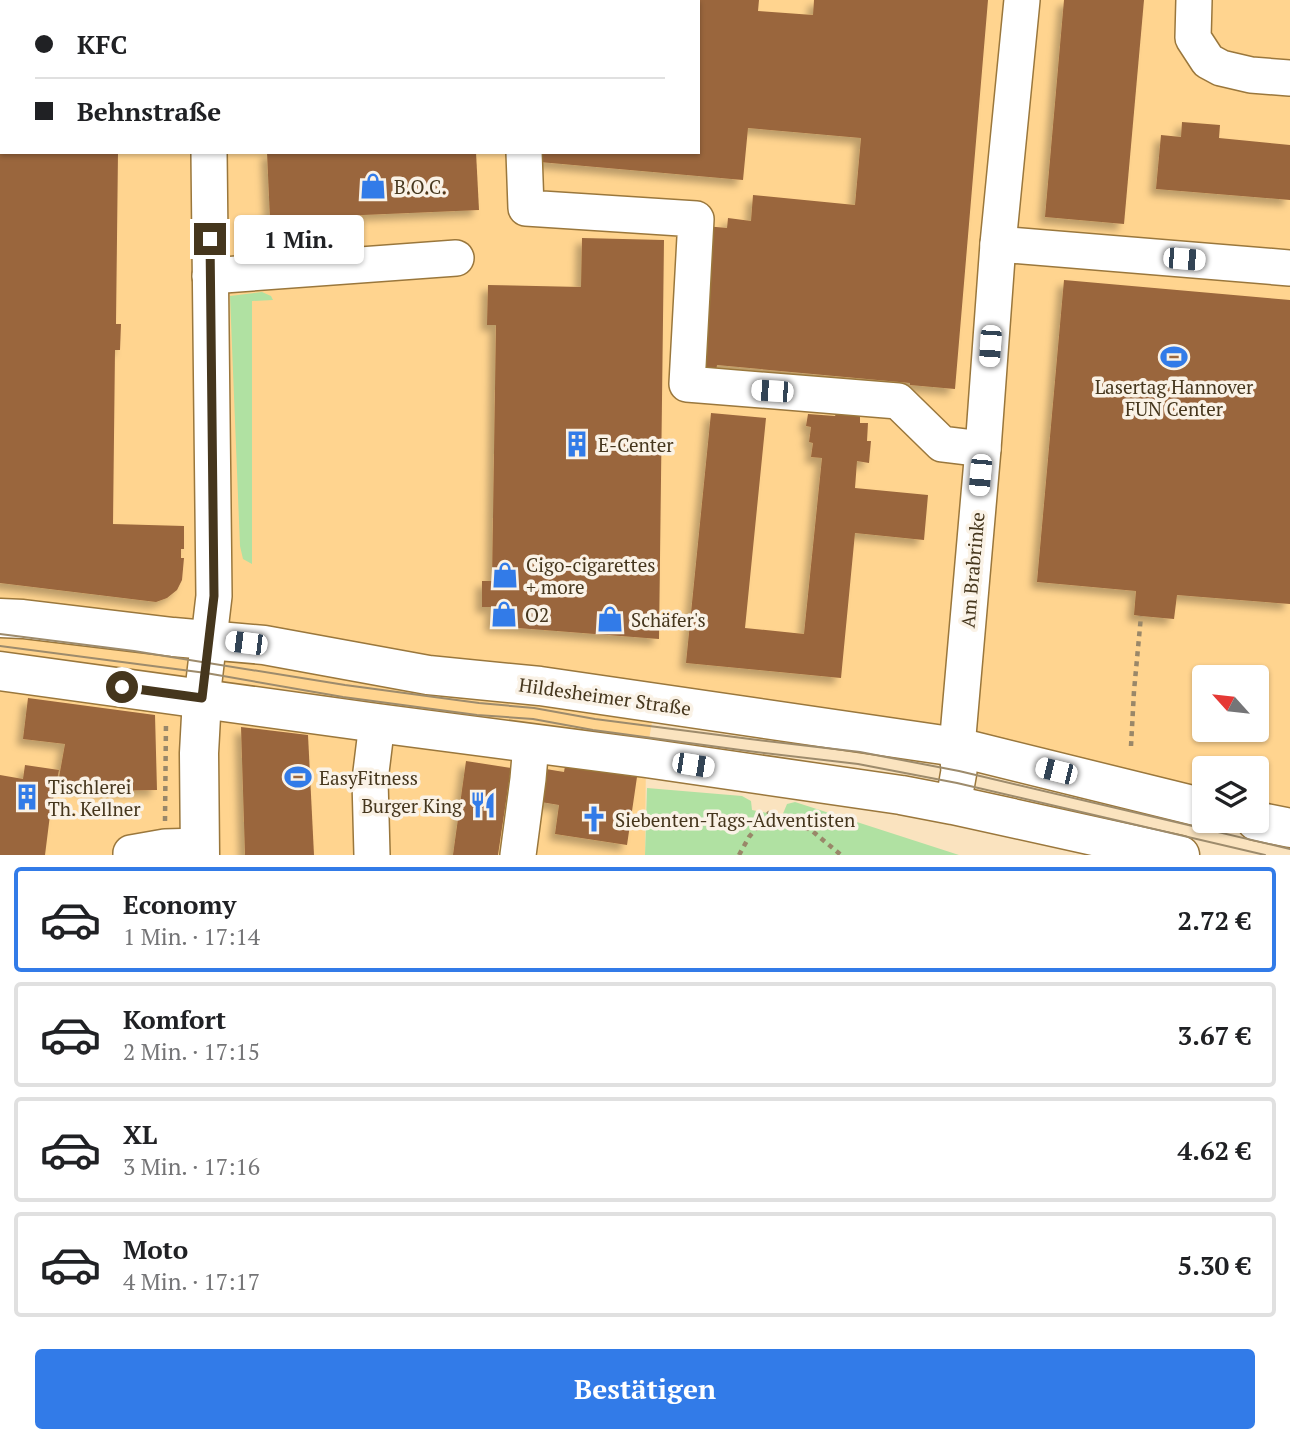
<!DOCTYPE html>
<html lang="de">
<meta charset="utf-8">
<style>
:root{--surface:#fff;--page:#f2f2f2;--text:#202124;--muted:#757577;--line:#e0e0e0;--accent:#327be8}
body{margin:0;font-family:"PT Serif",serif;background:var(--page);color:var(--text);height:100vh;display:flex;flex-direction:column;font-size:26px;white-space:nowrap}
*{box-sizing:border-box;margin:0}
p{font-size:23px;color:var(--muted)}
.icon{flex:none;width:38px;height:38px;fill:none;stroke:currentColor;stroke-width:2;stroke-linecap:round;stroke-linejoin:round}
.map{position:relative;height:855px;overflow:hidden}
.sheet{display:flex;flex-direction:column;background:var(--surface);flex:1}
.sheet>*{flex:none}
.banner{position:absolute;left:0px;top:0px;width:700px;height:154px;box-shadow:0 2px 5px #0004;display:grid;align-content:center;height:154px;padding:0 35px;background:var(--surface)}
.needle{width:46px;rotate:297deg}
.buttons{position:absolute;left:1192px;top:665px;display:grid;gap:14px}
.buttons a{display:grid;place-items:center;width:77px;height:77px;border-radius:7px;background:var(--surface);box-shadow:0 2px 5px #0004;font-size:35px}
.end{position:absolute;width:32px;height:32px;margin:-16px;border:9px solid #45361d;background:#fff;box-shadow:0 0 0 4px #fff}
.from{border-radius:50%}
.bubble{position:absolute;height:49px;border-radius:7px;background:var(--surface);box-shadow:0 2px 5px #0004;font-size:23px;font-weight:700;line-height:49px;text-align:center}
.car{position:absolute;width:21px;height:42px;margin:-21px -10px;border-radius:9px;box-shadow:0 0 5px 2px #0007;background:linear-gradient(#fff 24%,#345 0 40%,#fff 0 76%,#345 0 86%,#fff 0)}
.banner b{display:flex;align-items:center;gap:24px;height:66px;font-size:26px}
.banner b+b{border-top:2px solid var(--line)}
.banner i{width:18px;height:18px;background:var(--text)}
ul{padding:12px 0 0;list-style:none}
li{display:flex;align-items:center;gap:21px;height:105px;margin:0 14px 10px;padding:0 21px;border:4px solid var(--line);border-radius:7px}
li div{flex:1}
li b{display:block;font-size:26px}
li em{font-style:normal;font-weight:700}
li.active{border-color:var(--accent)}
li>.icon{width:63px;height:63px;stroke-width:1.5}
.action{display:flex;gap:14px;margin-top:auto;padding:14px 35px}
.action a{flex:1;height:80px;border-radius:7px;background:var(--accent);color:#fff;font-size:28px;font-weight:700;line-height:80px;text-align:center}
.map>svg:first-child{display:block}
.built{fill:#ffd48f;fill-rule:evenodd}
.green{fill:#b0e1a2}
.building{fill:#9a663c;filter:url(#shadow)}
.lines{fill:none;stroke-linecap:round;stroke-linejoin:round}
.minor-casing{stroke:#9a773c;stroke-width:38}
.major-casing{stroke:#9a773c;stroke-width:41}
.path{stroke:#998769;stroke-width:4.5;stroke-dasharray:5 5;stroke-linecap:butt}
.minor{stroke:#fff;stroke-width:35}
.major{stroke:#fff;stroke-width:38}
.tram{stroke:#9d8b6c;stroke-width:2}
.route{stroke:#45361d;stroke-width:9}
.labels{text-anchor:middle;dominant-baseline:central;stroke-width:7;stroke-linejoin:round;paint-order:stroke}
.poi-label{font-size:19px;fill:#45361d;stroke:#faf2e6;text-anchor:start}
.street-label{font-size:19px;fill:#45361d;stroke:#faf2e6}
</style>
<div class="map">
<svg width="1290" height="855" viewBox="0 0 1290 855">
<defs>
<filter id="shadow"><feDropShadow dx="-6" dy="6" stdDeviation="3.5" flood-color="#0004"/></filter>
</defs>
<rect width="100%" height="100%" fill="#fae3bf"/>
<path class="built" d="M0 0H1290V828L1257 821 1256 768H1204V808L656 698 646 758 645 855H0ZM2 2H698V152H2ZM1204 677H1256V730H1204Z"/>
<g class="green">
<path d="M262 292 271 296 273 300 252 301V564L243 559 240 546 230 296Z"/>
<path d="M647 788 742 796 751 801 752 810 782 816 787 804 795 802 959 855H645Z"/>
</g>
<g class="building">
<path d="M698 0H759L758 11 813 15 814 0H988L955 389 910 385V383L717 365 716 372 703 370 705 226 727 228 728 218 751 221 753 195 855 205 861 138 748 128 743 180 528 161V152H698Z"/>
<path d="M1064 0H1144L1124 224 1045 217Z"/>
<path d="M1182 122 1220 125 1219 138 1290 145V200L1156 189 1161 135 1181 137Z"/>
<path d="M0 152H118L116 324H121L120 350H115L113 524 184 526V549H181V558H184L182 580 177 590 167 598 156 602 0 583Z"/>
<path d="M267 152H476L479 210 270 219Z"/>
<path d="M582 238 664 240 659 639 491 626 492 607H482V581H492L496 325H487L488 285 581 287Z"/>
<path d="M1064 280 1290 300V604L1177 595 1174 619 1141 616 1134 615 1136 591 1037 582Z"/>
<path d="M711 413 766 418 745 628 804 634 822 458 811 457 813 443 809 442 811 427 806 426 808 414 835 416 836 414 860 416V423H868L867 441H871L869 463 857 461 855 488 928 495 924 540 855 533 841 678 686 663Z"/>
<path d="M28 698 155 715 157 790 101 791 58 783 65 744 23 739Z"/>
<path d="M241 727 308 735 314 855H245Z"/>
<path d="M466 761 511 768 498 855H453Z"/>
<path d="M25 765 59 770 50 815 45 855H0V775L23 779Z"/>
<path d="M565 766 637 777 627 845 555 834 559 805 535 801 540 768 564 772Z"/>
</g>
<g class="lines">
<g class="minor-casing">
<g id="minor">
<path d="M518 0V2"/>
<path d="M1194 0 1193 38 1208 61 1221 68 1251 75 1290 78"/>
<path d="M197 2V0"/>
<path d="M276 2 280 0"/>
<path d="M0 80 2 79"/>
<path d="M524 152 526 208 696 219 687 384 898 401 942 444 983 449"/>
<path d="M998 244 1290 268"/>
<path d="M210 276 456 258"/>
<path d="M202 698 214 596 209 152"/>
<path d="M953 805 959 771 957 747 959 724 983 449 998 244 1022 0"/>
<path d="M131 855V853L165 847 200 846"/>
<path d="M372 855 370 780 377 723"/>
<path d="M518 855 528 779 531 744"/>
</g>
</g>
<g class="major-casing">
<g id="major">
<path d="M0 618 23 619 173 637 264 645 428 675 540 686 957 747 1204 808"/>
<path d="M0 671 377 723 646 758 901 795 953 805 1180 855"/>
<path d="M1256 821 1290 828"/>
<path d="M200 855 199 753 202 698"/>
</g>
</g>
<g class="path">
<path d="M1131 746 1134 691 1141 616"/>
<path d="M165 821 166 722"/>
<path d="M739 855 749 837 769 813 811 830 841 855"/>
</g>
<use href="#minor" class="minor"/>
<use href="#major" class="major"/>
<g class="tram">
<path d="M0 634 134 651 345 685 479 703 534 708 595 719 750 739 860 752 959 771 1290 849"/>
<path d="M0 646 206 673 343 697 477 715 533 719 593 730 748 751 858 764 957 783 1265 855"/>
</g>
</g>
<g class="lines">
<path class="route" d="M122 687 202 698 214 596 210 239"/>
</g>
<defs>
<g id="shop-bare" transform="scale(2.1)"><path d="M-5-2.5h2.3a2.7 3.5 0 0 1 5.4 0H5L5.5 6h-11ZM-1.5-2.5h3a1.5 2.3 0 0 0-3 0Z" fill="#327be8" stroke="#faf2e6" stroke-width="2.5" paint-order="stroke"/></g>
<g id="stadium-bare" transform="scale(2.1)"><path d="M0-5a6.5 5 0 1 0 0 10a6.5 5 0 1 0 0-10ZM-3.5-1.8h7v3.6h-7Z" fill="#327be8" stroke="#faf2e6" stroke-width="2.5" paint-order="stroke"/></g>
<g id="building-bare" transform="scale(2.1)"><path d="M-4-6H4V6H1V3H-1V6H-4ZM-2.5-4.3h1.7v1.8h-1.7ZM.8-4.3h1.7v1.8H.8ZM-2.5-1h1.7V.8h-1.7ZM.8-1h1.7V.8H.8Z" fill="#327be8" stroke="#faf2e6" stroke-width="2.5" paint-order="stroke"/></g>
<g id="restaurant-bare" transform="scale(2.1)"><path d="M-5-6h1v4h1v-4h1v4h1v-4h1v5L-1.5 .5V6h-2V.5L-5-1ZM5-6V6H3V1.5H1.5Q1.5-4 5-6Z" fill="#327be8" stroke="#faf2e6" stroke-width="2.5" paint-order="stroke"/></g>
<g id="church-bare" transform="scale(2.1)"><path d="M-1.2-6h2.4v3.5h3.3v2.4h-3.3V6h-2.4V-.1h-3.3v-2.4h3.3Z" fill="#327be8" stroke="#faf2e6" stroke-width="2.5" paint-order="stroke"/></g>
</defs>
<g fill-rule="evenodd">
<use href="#shop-bare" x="373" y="186"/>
<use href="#stadium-bare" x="1174" y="357"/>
<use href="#building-bare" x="577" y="444"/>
<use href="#shop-bare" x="505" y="575"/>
<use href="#shop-bare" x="504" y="614"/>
<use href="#shop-bare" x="610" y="619"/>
<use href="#stadium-bare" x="298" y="777"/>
<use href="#building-bare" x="27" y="797"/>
<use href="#restaurant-bare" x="483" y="805"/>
<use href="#church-bare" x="594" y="819"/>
</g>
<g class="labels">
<g class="poi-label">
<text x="394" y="186">B.O.C.</text>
<text x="1174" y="386" text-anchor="middle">Lasertag Hannover<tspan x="1174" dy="22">FUN Center</tspan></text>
<text x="598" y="444">E-Center</text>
<text x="526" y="564">Cigo-cigarettes<tspan x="526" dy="22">+ more</tspan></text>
<text x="525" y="614">O2</text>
<text x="631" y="619">Schäfer's</text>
<text x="319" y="777">EasyFitness</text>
<text x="48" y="786">Tischlerei<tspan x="48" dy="22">Th. Kellner</tspan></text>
<text x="462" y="805" text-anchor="end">Burger King</text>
<text x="615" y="819">Siebenten-Tags-Adventisten</text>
</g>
<g class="street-label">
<text transform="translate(972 570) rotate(-85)">Am Brabrinke</text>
<text transform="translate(605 696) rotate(8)">Hildesheimer Straße</text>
</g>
</g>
</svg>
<div class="buttons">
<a><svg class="needle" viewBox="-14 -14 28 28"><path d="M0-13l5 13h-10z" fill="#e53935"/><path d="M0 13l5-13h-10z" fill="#757577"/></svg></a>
<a><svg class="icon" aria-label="layers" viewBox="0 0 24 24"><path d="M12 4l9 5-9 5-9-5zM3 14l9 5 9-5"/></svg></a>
</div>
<i class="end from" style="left:122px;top:687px"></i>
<i class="end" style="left:210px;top:239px"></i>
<div class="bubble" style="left:234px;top:215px;width:130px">1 Min.</div>
<i class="car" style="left:1184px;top:259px;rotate:95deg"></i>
<i class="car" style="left:990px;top:346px;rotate:184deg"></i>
<i class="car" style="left:772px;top:391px;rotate:274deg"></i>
<i class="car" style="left:980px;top:475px;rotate:185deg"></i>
<i class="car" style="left:246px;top:643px;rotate:277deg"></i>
<i class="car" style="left:693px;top:765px;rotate:99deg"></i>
<i class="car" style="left:1056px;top:771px;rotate:284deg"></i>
<div class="banner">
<b><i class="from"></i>KFC</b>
<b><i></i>Behnstraße</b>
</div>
</div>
<section class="sheet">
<ul>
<li class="active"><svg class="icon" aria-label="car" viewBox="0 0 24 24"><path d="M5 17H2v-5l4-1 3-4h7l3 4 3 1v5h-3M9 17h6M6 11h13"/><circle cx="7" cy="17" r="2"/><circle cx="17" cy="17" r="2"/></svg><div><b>Economy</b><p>1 Min. · 17:14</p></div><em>2.72 €</em></li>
<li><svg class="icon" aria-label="car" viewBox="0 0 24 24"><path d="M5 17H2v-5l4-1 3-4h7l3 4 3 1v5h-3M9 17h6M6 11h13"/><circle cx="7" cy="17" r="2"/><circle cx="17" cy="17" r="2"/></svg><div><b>Komfort</b><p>2 Min. · 17:15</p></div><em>3.67 €</em></li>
<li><svg class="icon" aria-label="car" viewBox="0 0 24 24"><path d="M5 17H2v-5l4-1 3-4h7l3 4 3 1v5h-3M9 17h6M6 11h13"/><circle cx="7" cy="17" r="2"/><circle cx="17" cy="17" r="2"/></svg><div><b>XL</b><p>3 Min. · 17:16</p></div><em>4.62 €</em></li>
<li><svg class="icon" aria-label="car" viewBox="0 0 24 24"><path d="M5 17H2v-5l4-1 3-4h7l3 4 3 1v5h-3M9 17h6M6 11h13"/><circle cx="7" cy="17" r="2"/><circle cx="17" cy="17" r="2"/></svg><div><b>Moto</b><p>4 Min. · 17:17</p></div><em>5.30 €</em></li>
</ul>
<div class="action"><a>Bestätigen</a></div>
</section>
